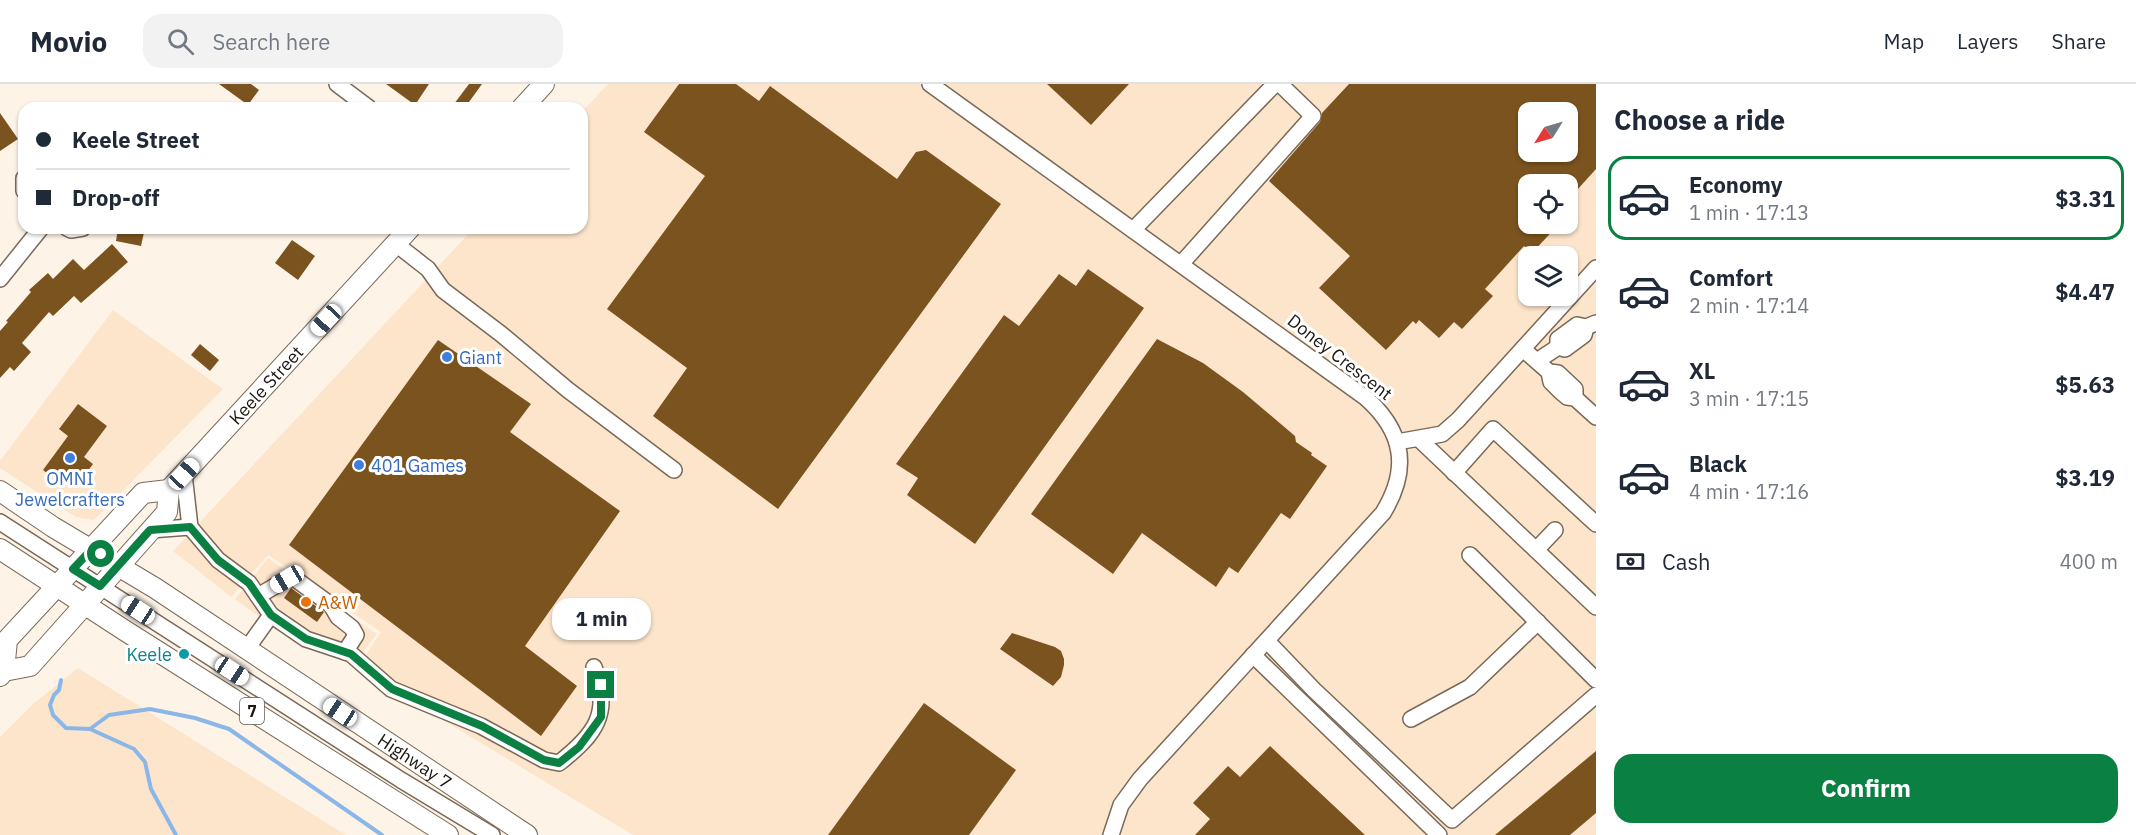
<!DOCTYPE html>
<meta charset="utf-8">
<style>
:root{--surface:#fff;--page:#f2f2f3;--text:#1f2937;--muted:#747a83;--line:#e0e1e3;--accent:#0b8043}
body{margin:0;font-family:"IBM Plex Sans",sans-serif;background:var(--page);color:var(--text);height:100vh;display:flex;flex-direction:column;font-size:22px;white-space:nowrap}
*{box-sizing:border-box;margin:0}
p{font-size:20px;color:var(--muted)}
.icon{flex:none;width:33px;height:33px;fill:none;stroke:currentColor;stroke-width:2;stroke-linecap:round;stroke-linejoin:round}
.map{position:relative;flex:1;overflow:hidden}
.panel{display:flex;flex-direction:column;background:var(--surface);width:540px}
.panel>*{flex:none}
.guide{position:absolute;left:18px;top:18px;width:570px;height:132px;border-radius:18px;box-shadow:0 2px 4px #0004;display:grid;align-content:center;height:132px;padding:0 18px;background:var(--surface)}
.needle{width:39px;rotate:233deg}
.buttons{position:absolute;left:1518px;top:18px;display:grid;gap:12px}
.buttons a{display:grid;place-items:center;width:60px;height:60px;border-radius:12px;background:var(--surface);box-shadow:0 2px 4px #0004;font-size:30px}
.end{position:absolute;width:27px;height:27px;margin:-14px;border:8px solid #0b8043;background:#fff;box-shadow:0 0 0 3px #fff}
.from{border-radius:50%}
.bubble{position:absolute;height:42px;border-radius:18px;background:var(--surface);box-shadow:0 2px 4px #0004;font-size:20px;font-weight:800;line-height:42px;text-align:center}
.car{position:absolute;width:18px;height:36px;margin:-18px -9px;border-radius:8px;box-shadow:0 0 4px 2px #0007;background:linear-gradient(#fff 24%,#345 0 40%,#fff 0 76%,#345 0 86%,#fff 0)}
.guide b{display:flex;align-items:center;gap:21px;height:57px;font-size:22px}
.guide b+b{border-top:2px solid var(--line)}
.guide i{width:15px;height:15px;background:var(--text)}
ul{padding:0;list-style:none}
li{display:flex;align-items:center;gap:18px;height:84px;margin:0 12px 9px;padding:0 6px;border:3px solid transparent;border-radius:18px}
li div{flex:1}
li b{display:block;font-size:22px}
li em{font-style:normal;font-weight:800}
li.current{border-color:var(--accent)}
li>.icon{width:54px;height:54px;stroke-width:1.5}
h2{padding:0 18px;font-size:27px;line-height:72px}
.pay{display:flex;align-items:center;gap:15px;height:66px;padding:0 18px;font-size:22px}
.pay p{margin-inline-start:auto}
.primary-button{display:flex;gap:12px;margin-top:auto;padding:12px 18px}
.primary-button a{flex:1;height:69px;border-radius:18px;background:var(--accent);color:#fff;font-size:24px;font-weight:800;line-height:69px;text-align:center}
header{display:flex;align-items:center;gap:36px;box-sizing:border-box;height:84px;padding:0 30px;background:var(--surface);border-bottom:2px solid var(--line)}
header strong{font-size:28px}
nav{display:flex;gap:33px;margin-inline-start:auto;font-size:21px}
.search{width:420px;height:54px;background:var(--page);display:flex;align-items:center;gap:15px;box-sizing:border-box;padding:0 21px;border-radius:18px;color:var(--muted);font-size:22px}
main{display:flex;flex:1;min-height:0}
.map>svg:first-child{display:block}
.built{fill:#fde5cb;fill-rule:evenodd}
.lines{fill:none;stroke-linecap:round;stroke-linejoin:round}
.stream{stroke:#8ab7e8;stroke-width:4}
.building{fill:#7b531f;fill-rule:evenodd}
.minor-casing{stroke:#796957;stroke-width:18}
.major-casing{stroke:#796957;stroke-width:22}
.minor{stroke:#fff;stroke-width:15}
.major{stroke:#fff;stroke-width:20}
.route{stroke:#0b8043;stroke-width:8}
.shop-dot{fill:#3f7fe0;stroke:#fff;stroke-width:2}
.food-dot{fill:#e8710a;stroke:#fff;stroke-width:2}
.culture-dot{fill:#0f9aa8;stroke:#fff;stroke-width:2}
.labels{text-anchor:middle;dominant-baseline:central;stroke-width:6;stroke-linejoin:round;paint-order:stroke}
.shield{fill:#fff;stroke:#615d58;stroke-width:1.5}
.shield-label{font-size:16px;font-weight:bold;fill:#1d1710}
.shop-label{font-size:18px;fill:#366cbe;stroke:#fff;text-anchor:start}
.street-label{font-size:18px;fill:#1d1710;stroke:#fff}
.food-label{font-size:18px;fill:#c56008;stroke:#fff;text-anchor:start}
.culture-label{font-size:18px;fill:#0d838f;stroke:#fff;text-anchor:end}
</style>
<header>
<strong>Movio</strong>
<div class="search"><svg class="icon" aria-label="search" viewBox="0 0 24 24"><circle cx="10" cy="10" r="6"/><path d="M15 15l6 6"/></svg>Search here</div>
<nav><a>Map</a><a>Layers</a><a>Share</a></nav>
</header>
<main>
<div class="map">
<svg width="1596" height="751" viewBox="0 0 1596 751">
<rect width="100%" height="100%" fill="#fef3e7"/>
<g class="built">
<path d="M608 0H1596V751H633L357 584 381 548 268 471 231 513 173 467 474 144H582V28ZM1528 28H1568V68H1528ZM1528 100H1568V140H1528ZM1528 172H1568V212H1528Z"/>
<path d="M113 226 223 305 94 436 76 433 0 384V377Z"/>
<path d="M268 474 377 550 353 581 300 557 255 530 235 515Z"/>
<path d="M78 584 346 751H0V653L33 620Z"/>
</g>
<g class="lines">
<g class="stream">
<path d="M61 596 59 606 54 611 50 621 53 631 66 644 90 645 134 665 145 678 151 705 176 751"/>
<path d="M90 645 109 631 150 625 195 634 229 645 382 751"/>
</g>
</g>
<g class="building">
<path d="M219 0H251L259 6 248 21Z"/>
<path d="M386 0H429L415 21Z"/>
<path d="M469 0H482L469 18 477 24H451Z"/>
<path d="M679 0H736L759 17 770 2 897 95 916 68 926 66 1001 120 778 425 653 332 687 284 607 225 705 92 644 48Z"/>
<path d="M1047 0H1129L1091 41Z"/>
<path d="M1349 0H1596V85L1568 116V100H1528V140H1559L1532 169 1524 162 1485 205 1493 212 1462 245 1454 238 1439 254 1419 236 1416 240 1413 237 1386 266 1319 204 1350 172 1269 97 1320 38 1322 29ZM1528 28H1568V68H1528Z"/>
<path d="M0 29 18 55 0 67Z"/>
<path d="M118 144H145L141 162 116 157Z"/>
<path d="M292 156 315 172 298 196 275 179Z"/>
<path d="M112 160 128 178 81 219 74 212 53 232 49 228 22 259 31 268 14 287 10 283 0 294V247L8 238 6 237 31 208 29 206 48 189 53 195 73 175 84 186Z"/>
<path d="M1088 185 1144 224 975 460 907 411 918 394 896 380 1004 231 1019 242 1059 190 1076 202Z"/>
<path d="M1157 255 1203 279 1243 308 1295 352 1296 358 1312 369 1311 371 1327 382 1290 435 1281 429 1238 489 1229 483 1216 503 1142 449 1113 490 1031 430Z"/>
<path d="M438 256 531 320 510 348 620 427 525 562 577 602 541 652 289 461Z"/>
<path d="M200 260 219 276 210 287 191 271Z"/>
<path d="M78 320 107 342 84 373 93 380 76 403 56 388 52 393 43 386 68 352 59 345Z"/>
<path d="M291 504 324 528 317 538 284 514Z"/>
<path d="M1012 549 1055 563 1061 567 1064 575V581L1061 593 1053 602 1000 565Z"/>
<path d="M924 619 1016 686 969 751H828Z"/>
<path d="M1270 662 1365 751H1195L1210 735 1193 719 1228 682 1240 693Z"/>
<path d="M1596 667V729L1570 751H1495Z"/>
</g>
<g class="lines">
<g class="minor-casing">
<g id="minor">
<path d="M337 0 369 24"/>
<path d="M930 0 1366 314C1404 348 1410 385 1383 429L1140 695 1121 721 1111 751"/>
<path d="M24 94V107"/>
<path d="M67 144 71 146 83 144"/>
<path d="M1133 146 1275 0"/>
<path d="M396 160 428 185 443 206 501 250 568 306 674 386"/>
<path d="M1181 180 1313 32 1280 0"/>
<path d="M0 195 41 144"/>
<path d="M1558 263V255L1577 241 1586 243 1596 239"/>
<path d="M1523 265 1549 288 1551 298 1560 307 1567 313 1575 314 1596 333"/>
<path d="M1537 277 1558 263 1565 265 1584 251 1586 243"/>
<path d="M1549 288 1558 289 1575 305V314"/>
<path d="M1419 355 1596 523"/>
<path d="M1397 358 1442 350 1458 336 1596 184"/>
<path d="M1454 389 1493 345 1596 440"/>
<path d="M184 390 190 443 218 476 249 499 271 531 246 566"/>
<path d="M0 438 401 696 492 751"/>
<path d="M150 446 190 443"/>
<path d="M1536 466 1555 446"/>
<path d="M1470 471 1596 596"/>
<path d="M258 512 287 495 294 494 331 521 338 533 352 544 356 551 345 568"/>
<path d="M271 531 306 555 351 570 391 605 481 642 544 676 559 679C595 651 612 629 594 583"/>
<path d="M1267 557 1314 606 1452 736 1596 611"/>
<path d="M1253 571 1439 751"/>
<path d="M1411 635 1470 603 1538 538"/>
</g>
</g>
<g class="major-casing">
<g id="major">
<path d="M522 24 544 0"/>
<path id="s1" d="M0 407 53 443 155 504 527 751"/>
<path d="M0 465 124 546 448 751"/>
<path d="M4 587 7 556 143 409 169 406"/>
<path id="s2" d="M0 592 4 587 30 582 167 428 169 406 410 144"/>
</g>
</g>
<use href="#minor" class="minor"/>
<use href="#major" class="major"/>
</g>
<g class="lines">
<path class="route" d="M101 470 92 465 73 485 100 502 150 446 190 443 218 476 249 499 271 531 306 555 351 570 392 605 482 642 544 676 559 679 579 663 601 633V601"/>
</g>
<g class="shop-dot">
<circle cx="447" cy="273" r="6"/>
<circle cx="70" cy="374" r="6"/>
<circle cx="359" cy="381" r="6"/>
</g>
<circle class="food-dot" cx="306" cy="518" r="6"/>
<circle class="culture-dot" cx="184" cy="570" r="6"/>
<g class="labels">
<rect class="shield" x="240" y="614" width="24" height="26" rx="4.5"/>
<g class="shield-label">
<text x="252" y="627">7</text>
</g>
<g class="shop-label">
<text x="459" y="273">Giant</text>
<text x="371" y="381">401 Games</text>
<text x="70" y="394" text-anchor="middle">OMNI<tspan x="70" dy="21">Jewelcrafters</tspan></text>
</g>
<g class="street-label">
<text transform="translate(1340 273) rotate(38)">Doney Crescent</text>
<text stroke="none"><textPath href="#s2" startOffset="404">Keele Street</textPath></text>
<text stroke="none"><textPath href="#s1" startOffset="495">Highway 7</textPath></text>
</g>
<g class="food-label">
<text x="318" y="518">A&amp;W</text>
</g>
<g class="culture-label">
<text x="172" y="570">Keele</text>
</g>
</g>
</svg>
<div class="buttons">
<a><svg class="needle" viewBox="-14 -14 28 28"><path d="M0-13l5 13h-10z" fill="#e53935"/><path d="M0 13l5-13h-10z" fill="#747a83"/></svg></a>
<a><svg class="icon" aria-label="locate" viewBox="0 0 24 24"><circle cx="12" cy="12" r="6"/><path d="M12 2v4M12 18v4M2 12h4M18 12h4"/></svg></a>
<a><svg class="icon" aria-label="layers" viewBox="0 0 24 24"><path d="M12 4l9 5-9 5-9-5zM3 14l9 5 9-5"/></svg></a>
</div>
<i class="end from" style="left:101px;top:470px"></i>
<i class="end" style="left:601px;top:601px"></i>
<div class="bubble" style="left:552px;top:514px;width:99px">1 min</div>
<i class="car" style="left:326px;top:236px;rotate:223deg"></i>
<i class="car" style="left:184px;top:390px;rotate:43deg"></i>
<i class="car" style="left:287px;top:495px;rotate:240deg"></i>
<i class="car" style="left:138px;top:526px;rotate:303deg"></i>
<i class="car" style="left:232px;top:587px;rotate:123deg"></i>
<i class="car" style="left:340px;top:628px;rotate:303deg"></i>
<div class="guide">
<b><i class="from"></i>Keele Street</b>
<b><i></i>Drop-off</b>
</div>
</div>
<section class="panel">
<h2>Choose a ride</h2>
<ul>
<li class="current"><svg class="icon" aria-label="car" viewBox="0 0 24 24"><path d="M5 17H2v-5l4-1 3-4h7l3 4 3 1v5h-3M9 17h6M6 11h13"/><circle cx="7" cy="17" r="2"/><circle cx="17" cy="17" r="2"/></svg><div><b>Economy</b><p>1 min · 17:13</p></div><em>$3.31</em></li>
<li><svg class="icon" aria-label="car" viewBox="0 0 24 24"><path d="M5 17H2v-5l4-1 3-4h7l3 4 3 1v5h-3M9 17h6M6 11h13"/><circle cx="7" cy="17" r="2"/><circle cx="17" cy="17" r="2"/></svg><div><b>Comfort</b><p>2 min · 17:14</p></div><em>$4.47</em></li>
<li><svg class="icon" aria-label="car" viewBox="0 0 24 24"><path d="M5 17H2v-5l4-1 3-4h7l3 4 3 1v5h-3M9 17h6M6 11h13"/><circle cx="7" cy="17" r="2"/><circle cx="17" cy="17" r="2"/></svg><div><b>XL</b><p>3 min · 17:15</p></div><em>$5.63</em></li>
<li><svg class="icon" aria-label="car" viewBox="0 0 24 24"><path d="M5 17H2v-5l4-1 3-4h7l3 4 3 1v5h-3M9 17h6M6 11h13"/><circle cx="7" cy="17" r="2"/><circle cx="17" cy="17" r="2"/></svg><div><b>Black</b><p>4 min · 17:16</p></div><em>$3.19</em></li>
</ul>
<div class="pay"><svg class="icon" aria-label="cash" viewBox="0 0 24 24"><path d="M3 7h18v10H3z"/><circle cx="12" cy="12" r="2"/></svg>Cash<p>400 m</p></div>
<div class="primary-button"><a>Confirm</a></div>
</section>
</main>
